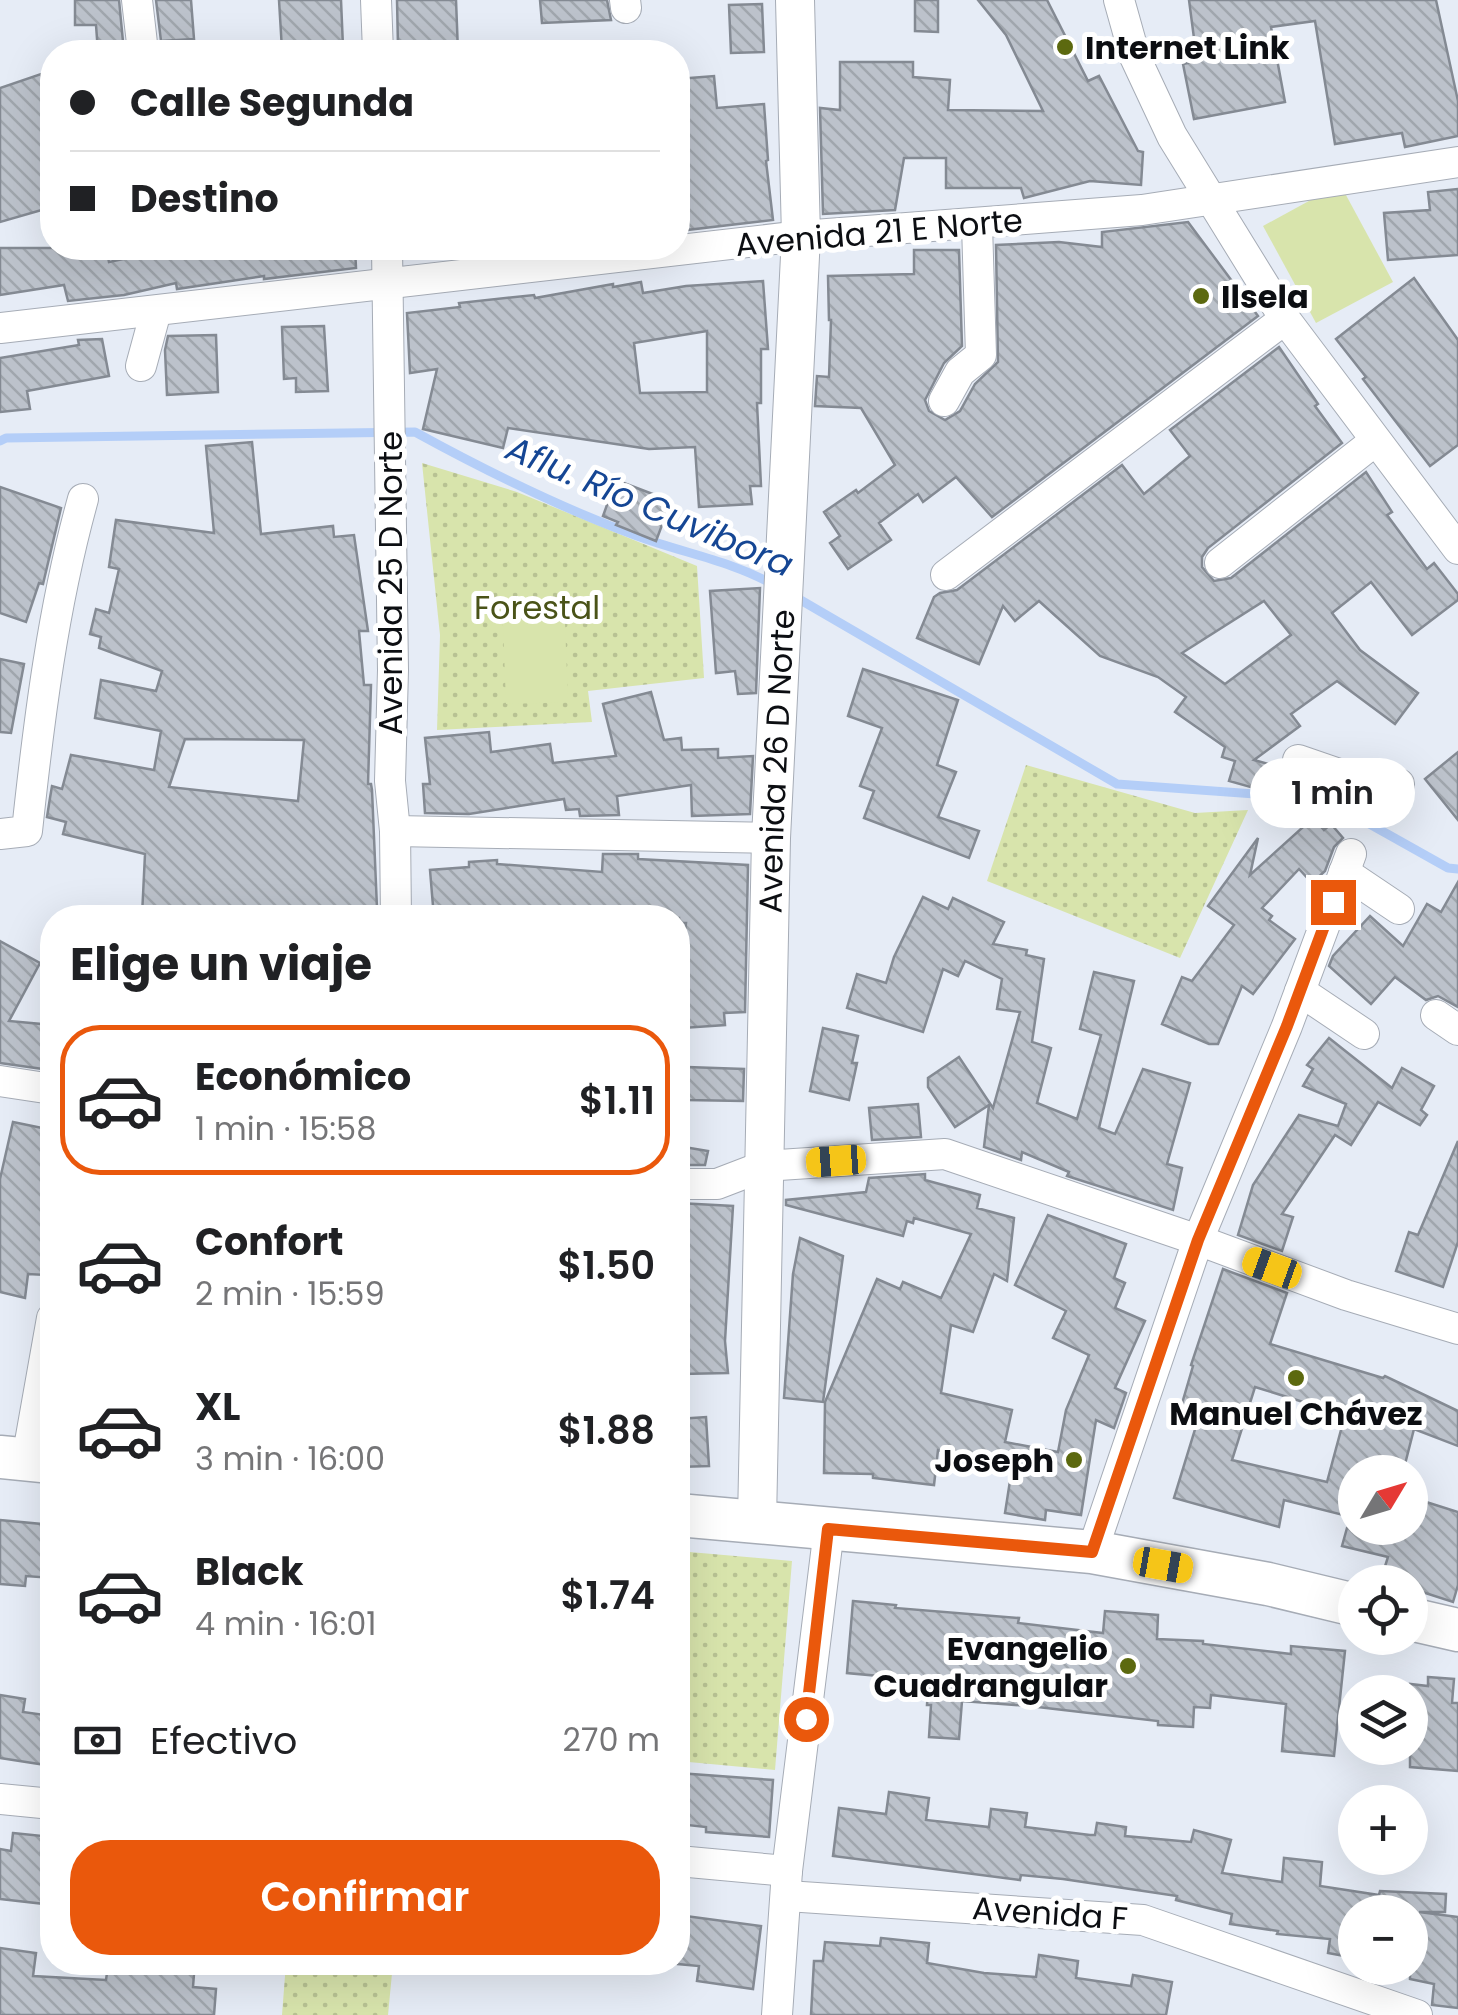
<!DOCTYPE html>
<html lang="es">
<meta charset="utf-8">
<style>
:root{--surface:#fff;--page:#f2f2f2;--text:#202124;--muted:#757577;--line:#e0e0e0;--accent:#ea580c}
body{margin:0;font-family:Poppins,sans-serif;background:var(--page);color:var(--text);height:100vh;display:flex;flex-direction:column;font-size:38px;white-space:nowrap}
*{box-sizing:border-box;margin:0}
p{font-size:32px;color:var(--muted)}
.icon{flex:none;width:55px;height:55px;fill:none;stroke:currentColor;stroke-width:2;stroke-linecap:round;stroke-linejoin:round}
.map{position:relative;flex:1;overflow:hidden}
.side{position:absolute;left:40px;top:905px;width:650px;height:1070px;display:flex;flex-direction:column;background:var(--surface);border-radius:40px;box-shadow:0 10px 40px #0002}
.side>*{flex:none}
.hud{position:absolute;left:40px;top:40px;width:650px;height:220px;border-radius:40px;box-shadow:0 10px 40px #0002;display:grid;align-content:center;height:220px;padding:0 30px;background:var(--surface)}
.needle{width:65px;rotate:52deg}
.tools{position:absolute;left:1338px;top:1455px;display:grid;gap:20px}
.tools a{display:grid;place-items:center;width:90px;height:90px;border-radius:50%;background:var(--surface);box-shadow:0 10px 40px #0002;font-size:50px}
.end{position:absolute;width:45px;height:45px;margin:-22px;border:12px solid #ea580c;background:#fff;box-shadow:0 0 0 5px #fff}
.from{border-radius:50%}
.bubble{position:absolute;height:70px;border-radius:35px;background:var(--surface);box-shadow:0 10px 40px #0002;font-size:32px;font-weight:600;line-height:70px;text-align:center}
.car{position:absolute;width:30px;height:60px;margin:-30px -15px;border-radius:12px;box-shadow:0 0 8px 2px #0007;background:linear-gradient(#f5c518 24%,#345 0 40%,#f5c518 0 76%,#345 0 86%,#f5c518 0)}
.hud b{display:flex;align-items:center;gap:35px;height:95px;font-size:38px}
.hud b+b{border-top:2px solid var(--line)}
.hud i{width:25px;height:25px;background:var(--text)}
ul{padding:0;list-style:none}
li{display:flex;align-items:center;gap:30px;height:150px;margin:0 20px 15px;padding:0 10px;border:5px solid transparent;border-radius:40px}
li div{flex:1}
li b{display:block;font-size:38px}
li em{font-style:normal;font-weight:600}
li.active{border-color:var(--accent)}
li>.icon{width:90px;height:90px;stroke-width:1.5}
h2{padding:0 30px;font-size:45px;line-height:120px}
.pay{display:flex;align-items:center;gap:25px;height:110px;padding:0 30px;font-size:38px}
.pay p{margin-inline-start:auto}
.primary-button{display:flex;gap:20px;margin-top:auto;padding:20px 30px}
.primary-button a{flex:1;height:115px;border-radius:40px;background:var(--accent);color:#fff;font-size:40px;font-weight:600;line-height:115px;text-align:center}
.map>svg:first-child{display:block}
.green{fill:url(#green-dots)}
.pitch{fill:#d8e4ac}
.lines{fill:none;stroke-linecap:round;stroke-linejoin:round}
.stream{stroke:#b4cef8;stroke-width:9}
.building{fill:url(#building-back-hatch);stroke:#848a93;stroke-width:2.5;fill-rule:evenodd}
.minor-casing{stroke:#a6acb6;stroke-width:32}
.tertiary-casing{stroke:#a6acb6;stroke-width:40}
.secondary-casing{stroke:#a6acb6;stroke-width:45}
.minor{stroke:#fff;stroke-width:30}
.tertiary{stroke:#fff;stroke-width:38}
.secondary{stroke:#fff;stroke-width:42}
.route{stroke:#ea580c;stroke-width:12}
.poi-dot{fill:#5c690f;stroke:#fff;stroke-width:4}
.labels{text-anchor:middle;dominant-baseline:central;stroke-width:10;stroke-linejoin:round;paint-order:stroke}
.poi-label{font-size:32px;font-weight:bold;fill:#0c0e12;stroke:#fff;text-anchor:start}
.street-label{font-size:32px;fill:#0c0e12;stroke:#fff}
.park-label{font-size:32px;fill:#4a5318;stroke:#fff}
.water-label{font-size:35px;font-style:italic;fill:#154694;stroke:#fff}
</style>
<div class="map">
<svg width="1458" height="2015" viewBox="0 0 1458 2015">
<defs>
<pattern id="green-dots" width="8" height="8" patternUnits="userSpaceOnUse" patternTransform="scale(2.5)"><rect width="8" height="8" fill="#d8e4ac"/><path d="M2 2h.1M6 6h.1" fill="none" stroke="#b8c293" stroke-width="1.8" stroke-linecap="round"/></pattern>
<pattern id="building-back-hatch" width="6" height="6" patternUnits="userSpaceOnUse" patternTransform="scale(2.5)"><rect width="6" height="6" fill="#bcc2cb"/><path d="M-1 5l2 2M0 0l6 6M5-1l2 2" fill="none" stroke="#a0a6ad"/></pattern>
</defs>
<rect width="100%" height="100%" fill="#e6ecf6"/>
<g class="green">
<path d="M422 463 517 492 697 566 704 678 588 691 592 722 437 730 440 635Z"/>
<path d="M1026 765 1195 813 1248 810 1180 958 987 881Z"/>
<path d="M678 1551 792 1561 775 1770 678 1761Z"/>
<path d="M286 1963H393L388 2015H282Z"/>
</g>
<g class="pitch">
<path d="M1340 184 1393 282 1316 323 1263 226Z"/>
<path d="M564 597 568 702 506 704 502 599Z"/>
</g>
<g class="lines">
<g class="stream">
<path d="M0 441 6 438 415 432C486 471 561 508 637 536 683 553 732 561 774 585"/>
<path d="M792 595 1117 784 1325 799 1448 868 1458 869"/>
</g>
</g>
<g class="building">
<path d="M75 0H119L124 52H98L96 25H75Z"/>
<path d="M156 0H191L194 39 161 41Z"/>
<path d="M279 0H341L343 47 282 50Z"/>
<path d="M397 0H456L458 52H410L409 46H398Z"/>
<path d="M540 0H607L611 20 542 23Z"/>
<path d="M915 0H938V32L915 31Z"/>
<path d="M978 0H1047L1088 81 1099 76 1138 151 1143 152 1141 185 1090 181 1024 198 1021 188H946V158H904L895 210 823 214 820 108 840 110V62H913V77L950 80 948 110 1043 111 1006 35Z"/>
<path d="M1189 0H1436L1458 101V136L1405 147 1402 133 1335 144 1315 21 1271 27 1285 102 1194 119 1183 64 1197 61Z"/>
<path d="M762 4 764 52 731 53 729 5Z"/>
<path d="M41 74 52 108V207L0 222V88Z"/>
<path d="M714 76 717 108 764 104 768 160 766 161 773 220 678 231V79Z"/>
<path d="M1458 189V255L1388 260 1384 213 1430 210 1428 192Z"/>
<path d="M1188 222 1258 316 992 517 956 477 923 502 918 494 879 523 891 540 848 569 830 543 840 536 824 512 856 490 858 493 895 465 861 408 815 406 817 376 829 377 831 320H829L828 276 914 274V250H959L962 346 944 363 925 400 929 411 945 420 960 411 975 384 998 362 996 245 1059 242 1102 247V232Z"/>
<path d="M0 248H106L109 262 175 248H355L356 268 264 279V276L177 289 176 283 124 295 68 301 64 285 0 295Z"/>
<path d="M1414 278 1458 340V445L1430 466 1363 379 1366 377 1336 339Z"/>
<path d="M763 281 768 349H761V403H757L761 486H750L752 504 699 507 695 447 649 449 508 428 503 448 423 429 437 369 410 373 407 313 460 307 459 303 534 295 535 298 613 284V287L641 282 643 293 686 286ZM707 331V392L640 393 634 343Z"/>
<path d="M324 326 328 391 296 392V378L284 379 282 327Z"/>
<path d="M216 335 218 392 167 395 165 350 168 336Z"/>
<path d="M102 339 109 376 27 391 30 409 0 412V358L79 345 78 340Z"/>
<path d="M1279 347 1318 404 1315 406 1342 443 1208 548 1202 557V567L1214 581 1231 578 1366 472 1392 512 1387 515 1427 569 1434 563 1458 594V600L1412 635 1371 582 1332 613 1360 650 1418 693 1395 724 1337 681 1291 714 1300 726 1254 760 1279 767 1272 793 1229 781 1235 761 1222 757 1225 747 1175 712 1186 697 1158 677 1100 656 1039 601 1015 621 1003 606 979 664 917 638 934 597 940 593 957 590 1122 465 1144 494 1190 456 1170 430ZM1264 601 1291 635 1225 684 1182 653Z"/>
<path d="M252 442 261 534 333 526 334 537 354 535 368 631H359L364 685H371L368 784H371L372 790 377 908H345V918L230 913V916L172 912 171 917 142 916 145 854 63 834 66 822 47 817 50 798 52 786 62 789 71 755 154 770 161 731 95 718 101 680 156 691 162 671 99 648 101 637 90 634 96 609 109 613 119 569 109 567 116 520 214 533 206 446ZM185 739 304 740 298 801 169 787Z"/>
<path d="M616 480 671 501 656 541 616 525 618 522 603 516Z"/>
<path d="M0 487 61 508 43 584 39 583 26 622 0 613Z"/>
<path d="M760 588 756 693 738 694 735 671 716 673 710 591Z"/>
<path d="M0 659 24 664 11 733 0 732Z"/>
<path d="M863 669 958 700 937 765 956 772 938 817 979 831 969 858 864 818 874 791 860 786 882 728 848 716Z"/>
<path d="M651 692 664 740 681 738 682 750 718 749V758L753 756 750 814 692 816 691 785 617 796 619 815 580 816 579 809 566 810 564 799 469 814 425 813 423 784H430L425 738 489 732 491 752 550 744 553 763 616 756 603 704Z"/>
<path d="M1458 752V820L1425 779Z"/>
<path d="M1313 818 1324 830 1331 824 1343 838 1334 847 1325 871 1312 883 1299 869 1262 908 1272 916 1269 920 1295 939 1253 994 1242 986 1218 1044H1209L1162 1024 1182 977 1192 981 1234 925 1208 906 1258 838 1250 875Z"/>
<path d="M603 854H638V859L748 865 745 1012 724 1013 725 1025 683 1028 680 977 686 923H679V918L580 914 579 918H434L430 870 469 867V862L497 860V864L602 872Z"/>
<path d="M1458 882V1007L1438 996 1426 1000 1395 977 1371 1004 1329 966 1333 956 1370 916 1403 946 1427 904 1441 912Z"/>
<path d="M923 897 948 909 953 898 1004 922 993 944 1027 950 1026 955 1044 959 1032 1042 1051 1048 1037 1103 1077 1119 1101 1035 1080 1029 1094 972 1134 981 1099 1128 1115 1134 1143 1069 1190 1083 1167 1164 1182 1168 1173 1210 1067 1176 1069 1172 1022 1152 1021 1160 984 1147 989 1105 955 1127 928 1087V1078L959 1057 993 1108 1020 1012 997 1009 1002 979 965 961 958 976 943 969 923 1032 847 1008 857 974 886 983 894 957Z"/>
<path d="M0 941 40 963 9 1021 52 1025 50 1070 0 1063Z"/>
<path d="M823 1028 858 1036 852 1063H857L849 1100 810 1091Z"/>
<path d="M1329 1038 1392 1088 1402 1068 1434 1086 1421 1110 1427 1115 1420 1125 1378 1102 1351 1145 1335 1135 1282 1214 1293 1217 1282 1251 1238 1235 1253 1185 1299 1115 1338 1126 1346 1104 1303 1086 1313 1069 1307 1065Z"/>
<path d="M687 1067 744 1069 743 1101 687 1100Z"/>
<path d="M918 1104 921 1137 872 1140 869 1108Z"/>
<path d="M13 1122 52 1130V1247L46 1275 28 1274 25 1298 0 1292V1179Z"/>
<path d="M1458 1141V1242L1443 1287 1396 1271 1409 1232 1418 1235Z"/>
<path d="M678 1146 708 1151 705 1165H678Z"/>
<path d="M925 1174V1180L980 1195 977 1208 1014 1218 1007 1281 994 1274 973 1332 951 1325 941 1393 1012 1410 1005 1442 1058 1452 1066 1410 1089 1355 1053 1338 1066 1311 1015 1285 1048 1215 1126 1244 1114 1278 1125 1283 1115 1308 1145 1321 1115 1388 1126 1393 1114 1428 1096 1420 1081 1515 1046 1510 1045 1520 1005 1513 1012 1468 938 1450 934 1485 873 1478V1474L824 1473 825 1402 877 1279 900 1289 903 1282 941 1298 971 1234 914 1218 913 1223 907 1221 903 1236 786 1205V1200L866 1192 869 1178Z"/>
<path d="M678 1203 733 1206 725 1341 728 1373 681 1374 678 1329Z"/>
<path d="M800 1238 843 1256 823 1402 784 1398 793 1274Z"/>
<path d="M1223 1269 1287 1293 1270 1344 1383 1378 1385 1376 1458 1411V1446L1414 1429 1403 1472H1355V1518L1284 1500 1279 1527 1174 1498 1200 1413 1181 1407 1193 1366 1191 1365ZM1255 1387 1345 1415 1327 1482 1232 1460Z"/>
<path d="M706 1417 709 1466 678 1467V1419Z"/>
<path d="M1423 1501 1458 1512V1585L1453 1602 1410 1588V1582L1381 1579 1388 1557 1342 1546 1347 1528H1415Z"/>
<path d="M0 1520 52 1525V1578L26 1576 25 1586 0 1584Z"/>
<path d="M853 1601 896 1605 895 1608 1019 1618 1018 1623 1103 1633 1105 1611 1158 1615 1157 1639 1203 1641V1644L1291 1654V1646L1345 1651 1334 1756 1282 1751 1286 1704 1211 1695 1210 1708 1194 1707 1193 1727 1158 1725V1721L1029 1706 962 1701 959 1739 929 1737 931 1705H927L928 1689 911 1688 912 1679 847 1673Z"/>
<path d="M1428 1677 1454 1679 1452 1703H1458V1771L1410 1767V1684L1428 1686Z"/>
<path d="M0 1695 25 1699 23 1712 52 1716V1766L0 1758Z"/>
<path d="M678 1773 773 1780 769 1837 706 1832V1827L678 1824Z"/>
<path d="M889 1792 929 1798 926 1820 989 1827 991 1809 1027 1813 1025 1827 1090 1835H1095L1097 1823 1126 1827 1125 1836 1191 1842 1194 1830 1231 1840 1222 1873 1282 1882 1284 1858 1322 1862 1320 1886 1379 1895 1380 1891 1446 1894 1445 1912H1419L1458 1917V2008L1432 2005 1434 1984 1410 1979V1912H1355V1958L1328 1953 1330 1939 1277 1934 1278 1931 1230 1924 1232 1914 1176 1900 1177 1896 1063 1879 1021 1875 1020 1880 833 1856 839 1808 886 1814Z"/>
<path d="M13 1833 43 1836 41 1852 52 1853V1891L46 1890 45 1904 0 1899V1849L11 1851Z"/>
<path d="M678 1915 761 1926 753 1989 697 1981 699 1966 678 1964Z"/>
<path d="M881 1938 929 1943 927 1963 984 1973 1036 1977 1039 1955 1078 1961 1076 1978 1131 1986 1133 1975 1172 1982 1166 2015H811L814 1961H823L825 1942 880 1946Z"/>
<path d="M0 1948 36 1953 33 1976 106 1980 108 1966 194 1974 193 1987 216 1989 214 2015H0Z"/>
</g>
<g class="lines">
<g class="minor-casing">
<g id="minor">
<path d="M137 0 143 52"/>
<path d="M376 0 378 52"/>
<path d="M625 0 626 8"/>
<path d="M1119 0 1135 57 1172 136 1285 319 1458 549"/>
<path d="M387 248 393 670 390 781 395 831 396 918"/>
<path d="M0 328 801 236 1142 210 1458 162"/>
<path d="M141 366 156 311"/>
<path d="M944 401 960 372 981 355 977 225"/>
<path d="M1220 563 1375 441"/>
<path d="M946 575 1285 319"/>
<path d="M1298 760 1374 786 1399 784"/>
<path d="M395 831 771 838"/>
<path d="M0 834 27 831C39 719 53 607 83 499"/>
<path d="M1344 872 1399 909"/>
<path d="M1300 991 1364 1034"/>
<path d="M1436 1015 1458 1030"/>
<path d="M0 1081 52 1089"/>
<path d="M678 1184H717L764 1166 945 1154 1198 1240 1346 1295 1458 1329"/>
<path d="M27 1459 52 1318"/>
<path d="M1092 1552 1198 1240 1287 1026 1351 854"/>
<path d="M0 1799 52 1804"/>
<path d="M678 1861 787 1871"/>
<path d="M787 1896 1143 1920 1417 2015"/>
<path d="M777 2015 787 1871 829 1529"/>
</g>
</g>
<g class="tertiary-casing">
<g id="tertiary">
<path id="s1" d="M757 1521 771 838 801 236 795 0"/>
</g>
</g>
<g class="secondary-casing">
<g id="secondary">
<path d="M0 1457 52 1462"/>
<path d="M678 1515 1092 1552 1268 1584 1355 1605"/>
<path d="M1410 1619 1458 1630"/>
</g>
</g>
<use href="#minor" class="minor"/>
<use href="#tertiary" class="tertiary"/>
<use href="#secondary" class="secondary"/>
</g>
<g class="lines">
<path class="route" d="M806 1719 828 1529 1092 1552 1198 1240 1287 1026 1333 902"/>
</g>
<g class="poi-dot">
<circle cx="1065" cy="47" r="10"/>
<circle cx="1201" cy="296" r="10"/>
<circle cx="1296" cy="1378" r="10"/>
<circle cx="1074" cy="1460" r="10"/>
<circle cx="1128" cy="1666" r="10"/>
</g>
<g class="labels">
<g class="poi-label">
<text x="1085" y="47">Internet Link</text>
<text x="1221" y="296">Ilsela</text>
<text x="1296" y="1413" text-anchor="middle">Manuel Chávez</text>
<text x="1054" y="1460" text-anchor="end">Joseph</text>
<text x="1108" y="1648" text-anchor="end">Evangelio<tspan x="1108" dy="37">Cuadrangular</tspan></text>
</g>
<g class="street-label">
<text transform="translate(879 232) rotate(-5)">Avenida 21 E Norte</text>
<text transform="translate(390 583) rotate(-90)">Avenida 25 D Norte</text>
<text stroke="none"><textPath href="#s1" startOffset="760">Avenida 26 D Norte</textPath></text>
<text transform="translate(1050 1913) rotate(4)">Avenida F</text>
</g>
<g class="park-label">
<text x="537" y="607">Forestal</text>
</g>
<g class="water-label">
<text transform="translate(650 506) rotate(23)">Aflu. Río Cuvibora</text>
</g>
</g>
</svg>
<div class="tools">
<a><svg class="needle" viewBox="-14 -14 28 28"><path d="M0-13l5 13h-10z" fill="#e53935"/><path d="M0 13l5-13h-10z" fill="#757577"/></svg></a>
<a><svg class="icon" aria-label="locate" viewBox="0 0 24 24"><circle cx="12" cy="12" r="6"/><path d="M12 2v4M12 18v4M2 12h4M18 12h4"/></svg></a>
<a><svg class="icon" aria-label="layers" viewBox="0 0 24 24"><path d="M12 4l9 5-9 5-9-5zM3 14l9 5 9-5"/></svg></a>
<a>+</a>
<a>−</a>
</div>
<i class="end from" style="left:806px;top:1719px"></i>
<i class="end" style="left:1333px;top:902px"></i>
<div class="bubble" style="left:1250px;top:758px;width:165px">1 min</div>
<i class="car" style="left:836px;top:1161px;rotate:266deg"></i>
<i class="car" style="left:1272px;top:1268px;rotate:290deg"></i>
<i class="car" style="left:1163px;top:1565px;rotate:100deg"></i>
<div class="hud">
<b><i class="from"></i>Calle Segunda</b>
<b><i></i>Destino</b>
</div>
<section class="side">
<h2>Elige un viaje</h2>
<ul>
<li class="active"><svg class="icon" aria-label="car" viewBox="0 0 24 24"><path d="M5 17H2v-5l4-1 3-4h7l3 4 3 1v5h-3M9 17h6M6 11h13"/><circle cx="7" cy="17" r="2"/><circle cx="17" cy="17" r="2"/></svg><div><b>Económico</b><p>1 min · 15:58</p></div><em>$1.11</em></li>
<li><svg class="icon" aria-label="car" viewBox="0 0 24 24"><path d="M5 17H2v-5l4-1 3-4h7l3 4 3 1v5h-3M9 17h6M6 11h13"/><circle cx="7" cy="17" r="2"/><circle cx="17" cy="17" r="2"/></svg><div><b>Confort</b><p>2 min · 15:59</p></div><em>$1.50</em></li>
<li><svg class="icon" aria-label="car" viewBox="0 0 24 24"><path d="M5 17H2v-5l4-1 3-4h7l3 4 3 1v5h-3M9 17h6M6 11h13"/><circle cx="7" cy="17" r="2"/><circle cx="17" cy="17" r="2"/></svg><div><b>XL</b><p>3 min · 16:00</p></div><em>$1.88</em></li>
<li><svg class="icon" aria-label="car" viewBox="0 0 24 24"><path d="M5 17H2v-5l4-1 3-4h7l3 4 3 1v5h-3M9 17h6M6 11h13"/><circle cx="7" cy="17" r="2"/><circle cx="17" cy="17" r="2"/></svg><div><b>Black</b><p>4 min · 16:01</p></div><em>$1.74</em></li>
</ul>
<div class="pay"><svg class="icon" aria-label="cash" viewBox="0 0 24 24"><path d="M3 7h18v10H3z"/><circle cx="12" cy="12" r="2"/></svg>Efectivo<p>270 m</p></div>
<div class="primary-button"><a>Confirmar</a></div>
</section>
</div>
